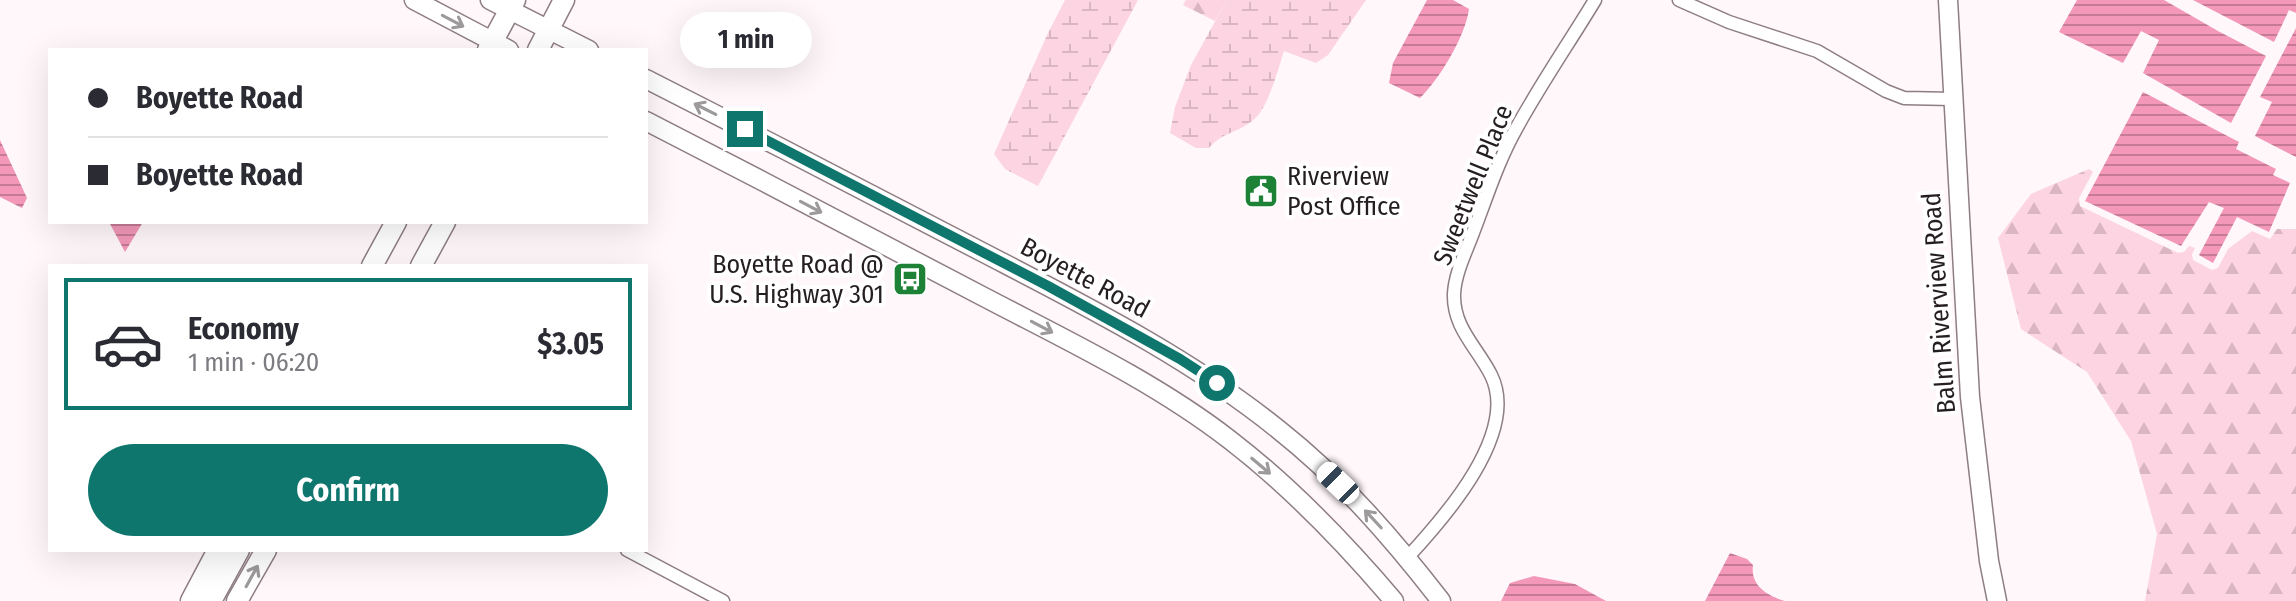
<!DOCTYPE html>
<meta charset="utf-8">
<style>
:root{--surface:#fff;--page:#f2f2f3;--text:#2b2b33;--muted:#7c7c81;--line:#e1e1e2;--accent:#0f766e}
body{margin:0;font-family:"Fira Sans Condensed",sans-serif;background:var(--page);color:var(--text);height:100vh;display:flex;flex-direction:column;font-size:30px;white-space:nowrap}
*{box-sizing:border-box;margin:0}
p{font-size:26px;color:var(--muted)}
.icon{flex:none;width:44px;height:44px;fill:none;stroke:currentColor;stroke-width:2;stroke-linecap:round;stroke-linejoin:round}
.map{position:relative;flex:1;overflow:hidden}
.details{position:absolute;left:48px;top:264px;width:600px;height:288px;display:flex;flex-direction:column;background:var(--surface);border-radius:0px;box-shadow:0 8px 32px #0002}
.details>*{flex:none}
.top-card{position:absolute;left:48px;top:48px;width:600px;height:176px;border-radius:0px;box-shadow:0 8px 32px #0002;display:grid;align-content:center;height:176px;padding:0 40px;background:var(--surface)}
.end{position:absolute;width:36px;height:36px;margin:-18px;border:10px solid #0f766e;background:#fff;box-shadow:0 0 0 4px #fff}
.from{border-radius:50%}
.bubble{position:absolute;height:56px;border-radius:28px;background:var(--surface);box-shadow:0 8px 32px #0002;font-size:26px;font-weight:700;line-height:56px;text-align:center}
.car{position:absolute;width:24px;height:48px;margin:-24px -12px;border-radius:10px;box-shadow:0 0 6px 2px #0007;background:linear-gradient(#fff 24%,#345 0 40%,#fff 0 76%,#345 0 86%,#fff 0)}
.top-card b{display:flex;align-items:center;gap:28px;height:76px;font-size:30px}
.top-card b+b{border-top:2px solid var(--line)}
.top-card i{width:20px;height:20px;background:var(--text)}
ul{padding:14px 0 0;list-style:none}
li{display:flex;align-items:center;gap:24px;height:132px;margin:0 16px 12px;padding:0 24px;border:4px solid transparent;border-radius:0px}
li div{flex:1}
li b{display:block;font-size:30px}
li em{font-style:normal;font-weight:700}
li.on{border-color:var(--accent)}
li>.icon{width:72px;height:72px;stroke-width:1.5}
.primary-button{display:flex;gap:16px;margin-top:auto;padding:16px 40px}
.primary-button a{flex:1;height:92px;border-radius:48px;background:var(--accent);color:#fff;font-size:32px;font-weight:700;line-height:92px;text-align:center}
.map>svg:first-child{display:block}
.forest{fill:url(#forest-firs)}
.wetland{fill:url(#wetland-marsh)}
.water{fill:url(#water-rules)}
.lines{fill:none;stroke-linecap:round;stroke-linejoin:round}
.street-casing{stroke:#8e7e83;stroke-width:15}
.secondary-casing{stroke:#8e7e83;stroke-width:21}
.primary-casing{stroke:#8e7e83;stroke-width:23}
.street{stroke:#fff;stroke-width:12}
.secondary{stroke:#fff;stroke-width:18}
.primary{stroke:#fff;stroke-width:20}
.oneway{stroke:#9d9a9b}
.route{stroke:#0f766e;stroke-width:10}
.labels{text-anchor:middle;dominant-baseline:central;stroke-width:8;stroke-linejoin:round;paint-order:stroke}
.poi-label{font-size:26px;fill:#251e20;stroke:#fff;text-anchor:start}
.street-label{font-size:26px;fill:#251e20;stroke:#fff}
</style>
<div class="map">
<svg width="2296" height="601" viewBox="0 0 2296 601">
<defs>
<pattern id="forest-firs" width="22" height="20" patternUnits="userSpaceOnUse" patternTransform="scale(2)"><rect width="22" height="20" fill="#fdd4e1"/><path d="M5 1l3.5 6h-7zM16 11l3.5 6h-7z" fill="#d9b6c1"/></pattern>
<pattern id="wetland-marsh" width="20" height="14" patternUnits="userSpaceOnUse" patternTransform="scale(2)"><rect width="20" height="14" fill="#fdd4e1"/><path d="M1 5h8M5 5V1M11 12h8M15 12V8" fill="none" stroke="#d9b6c1"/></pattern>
<pattern id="water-rules" width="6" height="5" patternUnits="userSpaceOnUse" patternTransform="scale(2)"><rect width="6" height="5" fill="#f498b9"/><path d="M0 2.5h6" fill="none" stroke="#c57b96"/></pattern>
</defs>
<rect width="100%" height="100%" fill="#fff7f9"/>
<g class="forest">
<path d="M1186 0H1227L1215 21 1183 5Z"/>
<path d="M2089 169 2093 172 2079 198 2080 206 2178 253 2184 252 2189 246 2195 248 2192 254 2193 260 2212 270 2218 268 2228 249 2252 231 2270 239 2277 229H2296V601H2145L2157 534 2131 441 2087 372 2021 329 1998 238 2031 194Z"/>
</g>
<g class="wetland">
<path d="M1065 0H1138L1038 186 1005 169 994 154 1048 33Z"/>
<path d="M1227 0H1366L1328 55 1316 63 1284 51C1278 69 1268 110 1252 121 1235 134 1223 132 1209 148H1196L1170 133 1175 107 1191 65Z"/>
</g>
<g class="water">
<path d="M1427 0H1453L1469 9C1465 37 1440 78 1420 98L1389 83 1393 63Z"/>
<path d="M2077 0H2164L2218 31 2266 56 2231 123 2143 73 2159 40 2141 31 2123 63 2059 32Z"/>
<path d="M2193 0H2296V13L2289 10 2274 42Z"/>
<path d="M2296 28V157L2255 136 2272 102 2260 97Z"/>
<path d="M2143 92 2239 142 2236 149 2276 169 2273 175 2290 183 2269 232 2237 217 2213 263 2199 255 2224 208 2209 202 2181 246 2085 201Z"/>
<path d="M0 140 27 198 22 208 0 197Z"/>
<path d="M109 222H143L125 252Z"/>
<path d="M1730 553 1747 559 1753 565C1750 586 1768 596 1785 601H1705Z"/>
<path d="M1534 576 1575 584 1606 601H1501L1510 583Z"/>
</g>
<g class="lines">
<g class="street-casing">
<g id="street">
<path d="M1679 0 1729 22 1817 51 1886 91 1904 98 1953 99"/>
<path d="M627 550 723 601"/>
<path d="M1407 558C1444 518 1520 433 1491 375 1477 347 1453 328 1454 294 1455 272 1467 250 1474 230 1487 196 1498 161 1516 129 1540 85 1569 43 1595 0"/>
</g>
</g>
<g class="secondary-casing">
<g id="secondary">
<path d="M414 0 509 50"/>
<path d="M490 0 589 50"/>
<path d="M1948 0 1970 397 1989 561 1997 601"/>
<path d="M646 79C759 136 872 195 984 253 1086 306 1190 358 1279 430 1341 479 1393 539 1441 601"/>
<path d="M646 121C759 179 872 238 984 297 1068 341 1155 382 1230 440 1291 487 1344 542 1394 601"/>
</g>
</g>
<g class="primary-casing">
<g id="primary">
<path d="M488 50 515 0"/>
<path d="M538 50 564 0"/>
<path d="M372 266 396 222"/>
<path d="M421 266 445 222"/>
<path d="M191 601 218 550"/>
<path d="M211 601 239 550"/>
<path d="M237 601 266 550"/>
</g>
</g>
<use href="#street" class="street"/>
<use href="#secondary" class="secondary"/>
<use href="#primary" class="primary"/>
</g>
<defs><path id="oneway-shaft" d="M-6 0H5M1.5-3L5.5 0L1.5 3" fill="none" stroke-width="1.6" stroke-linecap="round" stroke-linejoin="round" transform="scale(2)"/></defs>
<g class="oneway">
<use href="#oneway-shaft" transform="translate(453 21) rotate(28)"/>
<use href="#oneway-shaft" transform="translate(705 109) rotate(-153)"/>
<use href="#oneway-shaft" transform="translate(811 207) rotate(28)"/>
<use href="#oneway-shaft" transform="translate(1042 327) rotate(28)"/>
<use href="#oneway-shaft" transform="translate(1261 466) rotate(40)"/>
<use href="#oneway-shaft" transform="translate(1373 519) rotate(-133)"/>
<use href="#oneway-shaft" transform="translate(252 576) rotate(-61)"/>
</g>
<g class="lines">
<path class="route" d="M745 129 1048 286 1180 359 1217 383"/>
</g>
<defs>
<g id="civic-square" transform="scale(1.8)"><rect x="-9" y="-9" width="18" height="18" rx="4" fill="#1d8236" stroke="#fff"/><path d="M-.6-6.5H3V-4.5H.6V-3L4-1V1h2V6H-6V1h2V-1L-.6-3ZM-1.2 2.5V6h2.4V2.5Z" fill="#fff"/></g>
<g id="bus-square" transform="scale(1.8)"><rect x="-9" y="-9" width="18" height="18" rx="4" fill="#1d8236" stroke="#fff"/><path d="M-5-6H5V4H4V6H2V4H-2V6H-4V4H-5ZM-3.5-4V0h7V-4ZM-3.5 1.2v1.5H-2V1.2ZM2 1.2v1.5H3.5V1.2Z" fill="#fff"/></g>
</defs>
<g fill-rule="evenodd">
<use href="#civic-square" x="1261" y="191"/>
<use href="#bus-square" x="910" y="279"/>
</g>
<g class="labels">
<g class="poi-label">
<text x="1287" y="176">Riverview<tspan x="1287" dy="30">Post Office</tspan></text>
<text x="884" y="264" text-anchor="end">Boyette Road @<tspan x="884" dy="30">U.S. Highway 301</tspan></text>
</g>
<g class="street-label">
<text transform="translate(1473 185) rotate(-68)">Sweetwell Place</text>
<text transform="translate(1085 278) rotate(28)">Boyette Road</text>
<text transform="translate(1939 303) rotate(-94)">Balm Riverview Road</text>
</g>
</g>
</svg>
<i class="end from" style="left:1217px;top:383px"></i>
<i class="end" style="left:745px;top:129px"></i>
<div class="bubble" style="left:680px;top:12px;width:132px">1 min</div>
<i class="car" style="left:1338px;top:483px;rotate:314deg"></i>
<div class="top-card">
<b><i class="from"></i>Boyette Road</b>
<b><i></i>Boyette Road</b>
</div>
<section class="details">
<ul>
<li class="on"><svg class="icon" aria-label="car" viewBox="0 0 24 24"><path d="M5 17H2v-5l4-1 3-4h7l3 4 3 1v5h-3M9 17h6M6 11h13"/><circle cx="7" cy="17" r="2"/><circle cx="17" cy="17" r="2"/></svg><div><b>Economy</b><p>1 min · 06:20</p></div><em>$3.05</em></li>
</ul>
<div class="primary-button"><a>Confirm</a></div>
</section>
</div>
